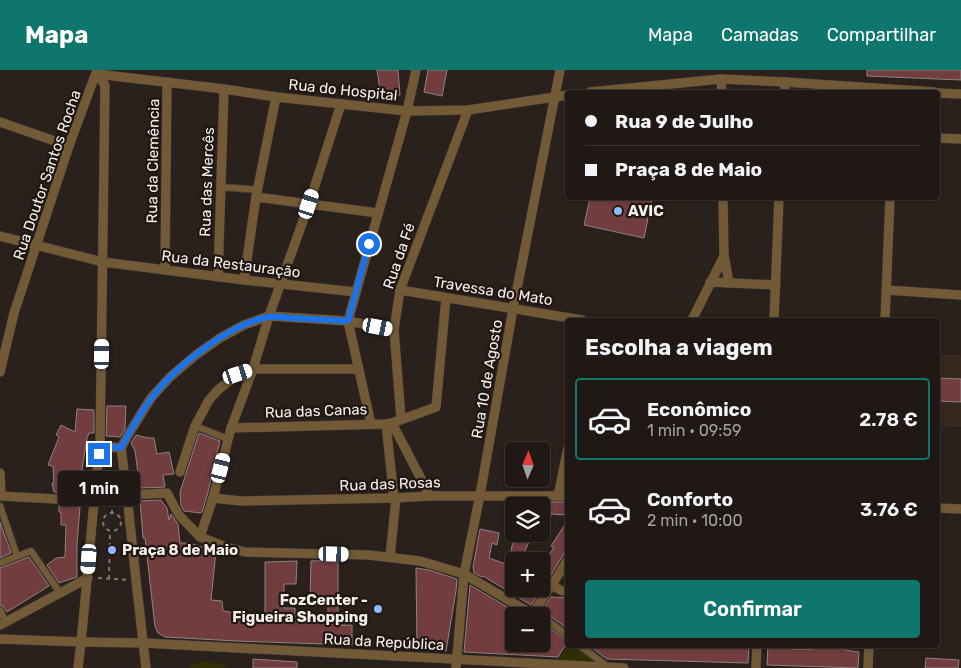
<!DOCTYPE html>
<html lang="pt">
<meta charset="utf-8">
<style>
:root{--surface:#201815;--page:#2d2522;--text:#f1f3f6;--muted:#a2a0a0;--line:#3d3734;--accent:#0f766e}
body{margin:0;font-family:Rubik,sans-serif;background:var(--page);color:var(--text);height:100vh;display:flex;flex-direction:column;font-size:19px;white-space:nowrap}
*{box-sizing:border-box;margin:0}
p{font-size:16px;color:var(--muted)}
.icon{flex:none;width:28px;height:28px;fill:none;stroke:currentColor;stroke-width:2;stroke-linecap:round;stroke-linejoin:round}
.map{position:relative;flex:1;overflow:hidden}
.panel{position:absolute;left:565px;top:248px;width:375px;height:330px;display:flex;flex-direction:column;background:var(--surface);border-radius:5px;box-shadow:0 1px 4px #0004,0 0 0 1px var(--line)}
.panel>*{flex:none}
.hud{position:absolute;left:565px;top:20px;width:375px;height:110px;border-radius:5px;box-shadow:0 1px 4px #0004,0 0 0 1px var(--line);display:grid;align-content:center;height:110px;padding:0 20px;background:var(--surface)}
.needle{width:32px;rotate:2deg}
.tools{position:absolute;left:505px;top:372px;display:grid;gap:10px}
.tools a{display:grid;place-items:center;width:45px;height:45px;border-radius:5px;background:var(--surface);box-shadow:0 1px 4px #0004,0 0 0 1px var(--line);font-size:25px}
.end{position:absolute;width:22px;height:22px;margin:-11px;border:6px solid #1a73e8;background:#fff;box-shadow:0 0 0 2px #fff}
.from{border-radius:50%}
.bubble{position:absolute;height:35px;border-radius:5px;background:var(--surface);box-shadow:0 1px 4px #0004,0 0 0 1px var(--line);font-size:16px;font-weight:600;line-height:35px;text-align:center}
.car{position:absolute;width:15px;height:30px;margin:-15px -8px;border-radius:6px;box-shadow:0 0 4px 1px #0007;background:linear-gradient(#fff 24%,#345 0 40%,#fff 0 76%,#345 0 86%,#fff 0)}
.hud b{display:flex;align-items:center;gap:18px;height:48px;font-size:19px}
.hud b+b{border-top:1px solid var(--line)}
.hud i{width:12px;height:12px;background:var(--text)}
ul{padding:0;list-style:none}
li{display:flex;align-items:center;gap:15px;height:82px;margin:0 10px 8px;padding:0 10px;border:2px solid transparent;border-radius:5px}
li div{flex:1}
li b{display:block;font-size:19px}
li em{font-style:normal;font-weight:600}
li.current{border-color:var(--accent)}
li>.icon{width:45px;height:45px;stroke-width:1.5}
h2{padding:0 20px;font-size:22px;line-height:60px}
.button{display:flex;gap:10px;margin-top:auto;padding:10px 20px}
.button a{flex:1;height:58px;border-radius:5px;background:var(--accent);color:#fff;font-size:20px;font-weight:600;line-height:58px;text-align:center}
header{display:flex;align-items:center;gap:30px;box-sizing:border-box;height:70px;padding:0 25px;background:var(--accent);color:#fff}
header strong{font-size:24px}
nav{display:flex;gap:28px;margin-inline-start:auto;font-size:18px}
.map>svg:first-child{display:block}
.built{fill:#36271f}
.green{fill:#312e05}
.building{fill:#713d3f;stroke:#908282}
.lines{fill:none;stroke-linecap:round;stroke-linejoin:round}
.pedestrian-casing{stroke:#463d39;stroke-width:8}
.minor-casing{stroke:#463d39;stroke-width:10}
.path{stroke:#7f7773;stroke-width:2;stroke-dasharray:4 4;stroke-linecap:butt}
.pedestrian{stroke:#725a36;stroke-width:6}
.minor{stroke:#725a36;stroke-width:9}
.route{stroke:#1a73e8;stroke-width:6}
.poi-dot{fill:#90b8fd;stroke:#201713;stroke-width:2}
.labels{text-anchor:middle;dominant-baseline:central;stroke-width:4.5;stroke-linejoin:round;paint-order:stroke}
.street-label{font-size:15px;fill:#f5efec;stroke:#201713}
.poi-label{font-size:15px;font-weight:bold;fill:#f5efec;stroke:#201713;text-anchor:start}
</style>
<header>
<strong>Mapa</strong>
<nav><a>Mapa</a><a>Camadas</a><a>Compartilhar</a></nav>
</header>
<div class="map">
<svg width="961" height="598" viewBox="0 0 961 598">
<rect width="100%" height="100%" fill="#2a201c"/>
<path class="built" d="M938 284 961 285V357L938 356Z"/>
<g class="green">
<path d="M568 575H579L608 597 556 591Z"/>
<path d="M202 591 221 594 227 598H189L190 596Z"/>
</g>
<g class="building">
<path d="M377 0H398L400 25 381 27Z"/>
<path d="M428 0H447L442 26 424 22Z"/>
<path d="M867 0H961V10L867 6Z"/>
<path d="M590 128H652L644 168 584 155Z"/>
<path d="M938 308 961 309V332L938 331Z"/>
<path d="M107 336H126L125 359 120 367 106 366Z"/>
<path d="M77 339 94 340V363H89L87 368 81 406 80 424 54 422 52 413H54L53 396 48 395 59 367 56 365 61 355 75 362Z"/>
<path d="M199 363 220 371 207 426 202 442 200 443 184 441 181 435 180 422Z"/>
<path d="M136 365 148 368H154L157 384 169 382 174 404 163 405 165 417 140 418 135 381 131 373Z"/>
<path d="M161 430 167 438 169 450 171 444 178 454 180 473H189L216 481 211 530 222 531 223 541 236 543V547L265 548V492L297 491 296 514H284V538H295V547L305 546V552L328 554V530H310L311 491 338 490V555H352V575L236 571 165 567 158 563 155 557 145 468H143L140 431Z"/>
<path d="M541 432H568V445L551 444 550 454 541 453Z"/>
<path d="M59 435 80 437 77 474V507L59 513 47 495 56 488 65 487 66 455H61V443L59 442Z"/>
<path d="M568 450V477L548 510 541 507V498L554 477 551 476Z"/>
<path d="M0 452 11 483 0 488Z"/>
<path d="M480 459 499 463 497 475 492 473 489 488 514 497V519H542L531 535 483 506 482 507 474 503 473 497Z"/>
<path d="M514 467 529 472 524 483 511 481Z"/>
<path d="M29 487 49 516 7 542 3 536 0 535V498Z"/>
<path d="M416 498 429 500 457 509 456 521 446 581 417 579Z"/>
<path d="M470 515 514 541V574H541V552L568 571 558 587 464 582Z"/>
<path d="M551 527 568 528V559L542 540Z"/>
<path d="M588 575H749L748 593 607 589Z"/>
<path d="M768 575H792V579H814V575H845V580L859 582 858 598 767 595Z"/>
<path d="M926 588 959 590 958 598H925Z"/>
<path d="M253 589 297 592V598H253Z"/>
</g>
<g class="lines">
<g class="pedestrian-casing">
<g id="pedestrian">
<path d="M221 117 258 120"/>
<path d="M195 356 228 369"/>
<path d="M0 436 17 486"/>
<path d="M0 493 31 481 60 523"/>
<path d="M0 540 6 552"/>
<path d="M534 540 568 566"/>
<path d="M579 575 608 597"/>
</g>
</g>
<g class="minor-casing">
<g id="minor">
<path d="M97 4 224 19 276 27 407 41 468 40 568 25"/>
<path d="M721 9 722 22"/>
<path d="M590 22 721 9 785 12 935 22"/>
<path d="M785 22V12"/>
<path d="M938 23 961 24"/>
<path d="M0 52 69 76"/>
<path d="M938 68 961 69"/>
<path d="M256 127 378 143"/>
<path d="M723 128 724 185 729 213"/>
<path d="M0 166 103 192 244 210 356 222"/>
<path d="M165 200 167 12"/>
<path d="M218 207 224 19"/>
<path d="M244 210 256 127 276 27"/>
<path d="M710 212 776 215"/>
<path d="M400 220 582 250"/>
<path d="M886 220 961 225"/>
<path d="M692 250 724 186"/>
<path d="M774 250 779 128"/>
<path d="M885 250 890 128"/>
<path d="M0 302 14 243 69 76 97 0"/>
<path d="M401 349 394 260 400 220 468 40"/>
<path d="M392 353 430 426"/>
<path d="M371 354 348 251 407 41 416 0"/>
<path d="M386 354 394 428"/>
<path d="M231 358 386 354 392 353 436 337 446 228"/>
<path d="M100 376 121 378 127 425 136 510 146 598"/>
<path d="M121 378 128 365 151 328 170 307 196 285 220 268 244 255 269 246 348 251 394 260"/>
<path d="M180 402 195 356 209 330 218 320 238 304 253 299H359"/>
<path d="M0 403 1 426"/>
<path d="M127 425 167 423 179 445 200 467 226 477 245 482 369 485 420 491 464 504 532 544 552 515 568 489"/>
<path d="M0 426 93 431"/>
<path d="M558 426 568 378"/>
<path d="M213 428 241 431 394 428 430 426H568"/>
<path d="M938 438 961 439"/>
<path d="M200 467 213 428 231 358 253 299 269 246 309 134 341 34"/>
<path d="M390 487 396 428"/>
<path d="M552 515 562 521H568"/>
<path d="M0 555 88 508"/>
<path d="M0 569 81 572 143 573 624 598"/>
<path d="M78 598C87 524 91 450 100 376L105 15 97 4"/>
<path d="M456 598 464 504 480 425 513 239 560 0"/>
<path d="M756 598 757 575"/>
<path d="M868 598 869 575"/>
</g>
</g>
<g class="path">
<path d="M111 387V397"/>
<circle cx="112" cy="452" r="9"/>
<path d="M112 444V415"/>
<path d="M98 508 128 510"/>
<path d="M109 509 110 461"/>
</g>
<use href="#pedestrian" class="pedestrian"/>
<use href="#minor" class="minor"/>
</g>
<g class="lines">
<path class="route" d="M99 384 100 376 121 378C130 362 139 344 151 329 173 298 230 254 268 247 275 246 283 247 291 248 310 249 329 250 348 251L369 174"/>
</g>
<g class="poi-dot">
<circle cx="618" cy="141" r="5"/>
<circle cx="112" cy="480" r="5"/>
<circle cx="378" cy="539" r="5"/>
</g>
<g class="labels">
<g class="street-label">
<text transform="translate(343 20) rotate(6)">Rua do Hospital</text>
<text transform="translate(153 91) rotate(-89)">Rua da Clemência</text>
<text transform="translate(47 105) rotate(-71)">Rua Doutor Santos Rocha</text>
<text transform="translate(207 112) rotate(-88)">Rua das Mercês</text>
<text transform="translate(399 186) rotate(-71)">Rua da Fé</text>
<text transform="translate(231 194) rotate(7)">Rua da Restauração</text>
<text transform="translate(493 221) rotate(9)">Travessa do Mato</text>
<text transform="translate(487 309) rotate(-80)">Rua 10 de Agosto</text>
<text transform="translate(316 341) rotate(-2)">Rua das Canas</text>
<text transform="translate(390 414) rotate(-2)">Rua das Rosas</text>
<text transform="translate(384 572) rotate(3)">Rua da República</text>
</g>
<g class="poi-label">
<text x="628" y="141">AVIC</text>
<text x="122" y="480">Praça 8 de Maio</text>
<text x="368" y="530" text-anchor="end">FozCenter -<tspan x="368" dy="17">Figueira Shopping</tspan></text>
</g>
</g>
</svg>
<div class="tools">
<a><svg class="needle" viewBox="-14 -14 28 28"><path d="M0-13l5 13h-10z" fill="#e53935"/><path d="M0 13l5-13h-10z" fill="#a2a0a0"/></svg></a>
<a><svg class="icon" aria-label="layers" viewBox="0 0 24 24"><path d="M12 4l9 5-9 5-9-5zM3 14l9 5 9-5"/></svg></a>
<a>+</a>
<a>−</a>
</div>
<i class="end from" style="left:369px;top:174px"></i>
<i class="end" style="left:99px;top:384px"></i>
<div class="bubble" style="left:58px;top:401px;width:82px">1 min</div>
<i class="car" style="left:309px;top:134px;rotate:18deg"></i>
<i class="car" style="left:378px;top:257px;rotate:101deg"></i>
<i class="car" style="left:102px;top:284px;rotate:1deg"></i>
<i class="car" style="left:238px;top:304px;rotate:72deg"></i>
<i class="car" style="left:221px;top:398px;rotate:14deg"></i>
<i class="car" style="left:334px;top:484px;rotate:91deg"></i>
<i class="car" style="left:89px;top:489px;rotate:184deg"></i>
<div class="hud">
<b><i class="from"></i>Rua 9 de Julho</b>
<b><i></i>Praça 8 de Maio</b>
</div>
<section class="panel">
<h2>Escolha a viagem</h2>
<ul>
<li class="current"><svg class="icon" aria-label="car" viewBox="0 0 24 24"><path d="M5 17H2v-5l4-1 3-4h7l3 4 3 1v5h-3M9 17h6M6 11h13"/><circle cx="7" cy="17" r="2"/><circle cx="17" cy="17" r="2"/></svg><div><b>Econômico</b><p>1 min · 09:59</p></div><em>2.78 €</em></li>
<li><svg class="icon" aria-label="car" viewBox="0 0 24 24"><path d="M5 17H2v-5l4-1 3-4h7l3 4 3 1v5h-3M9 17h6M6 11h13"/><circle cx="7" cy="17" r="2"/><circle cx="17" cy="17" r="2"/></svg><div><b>Conforto</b><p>2 min · 10:00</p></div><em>3.76 €</em></li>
</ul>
<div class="button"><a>Confirmar</a></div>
</section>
</div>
